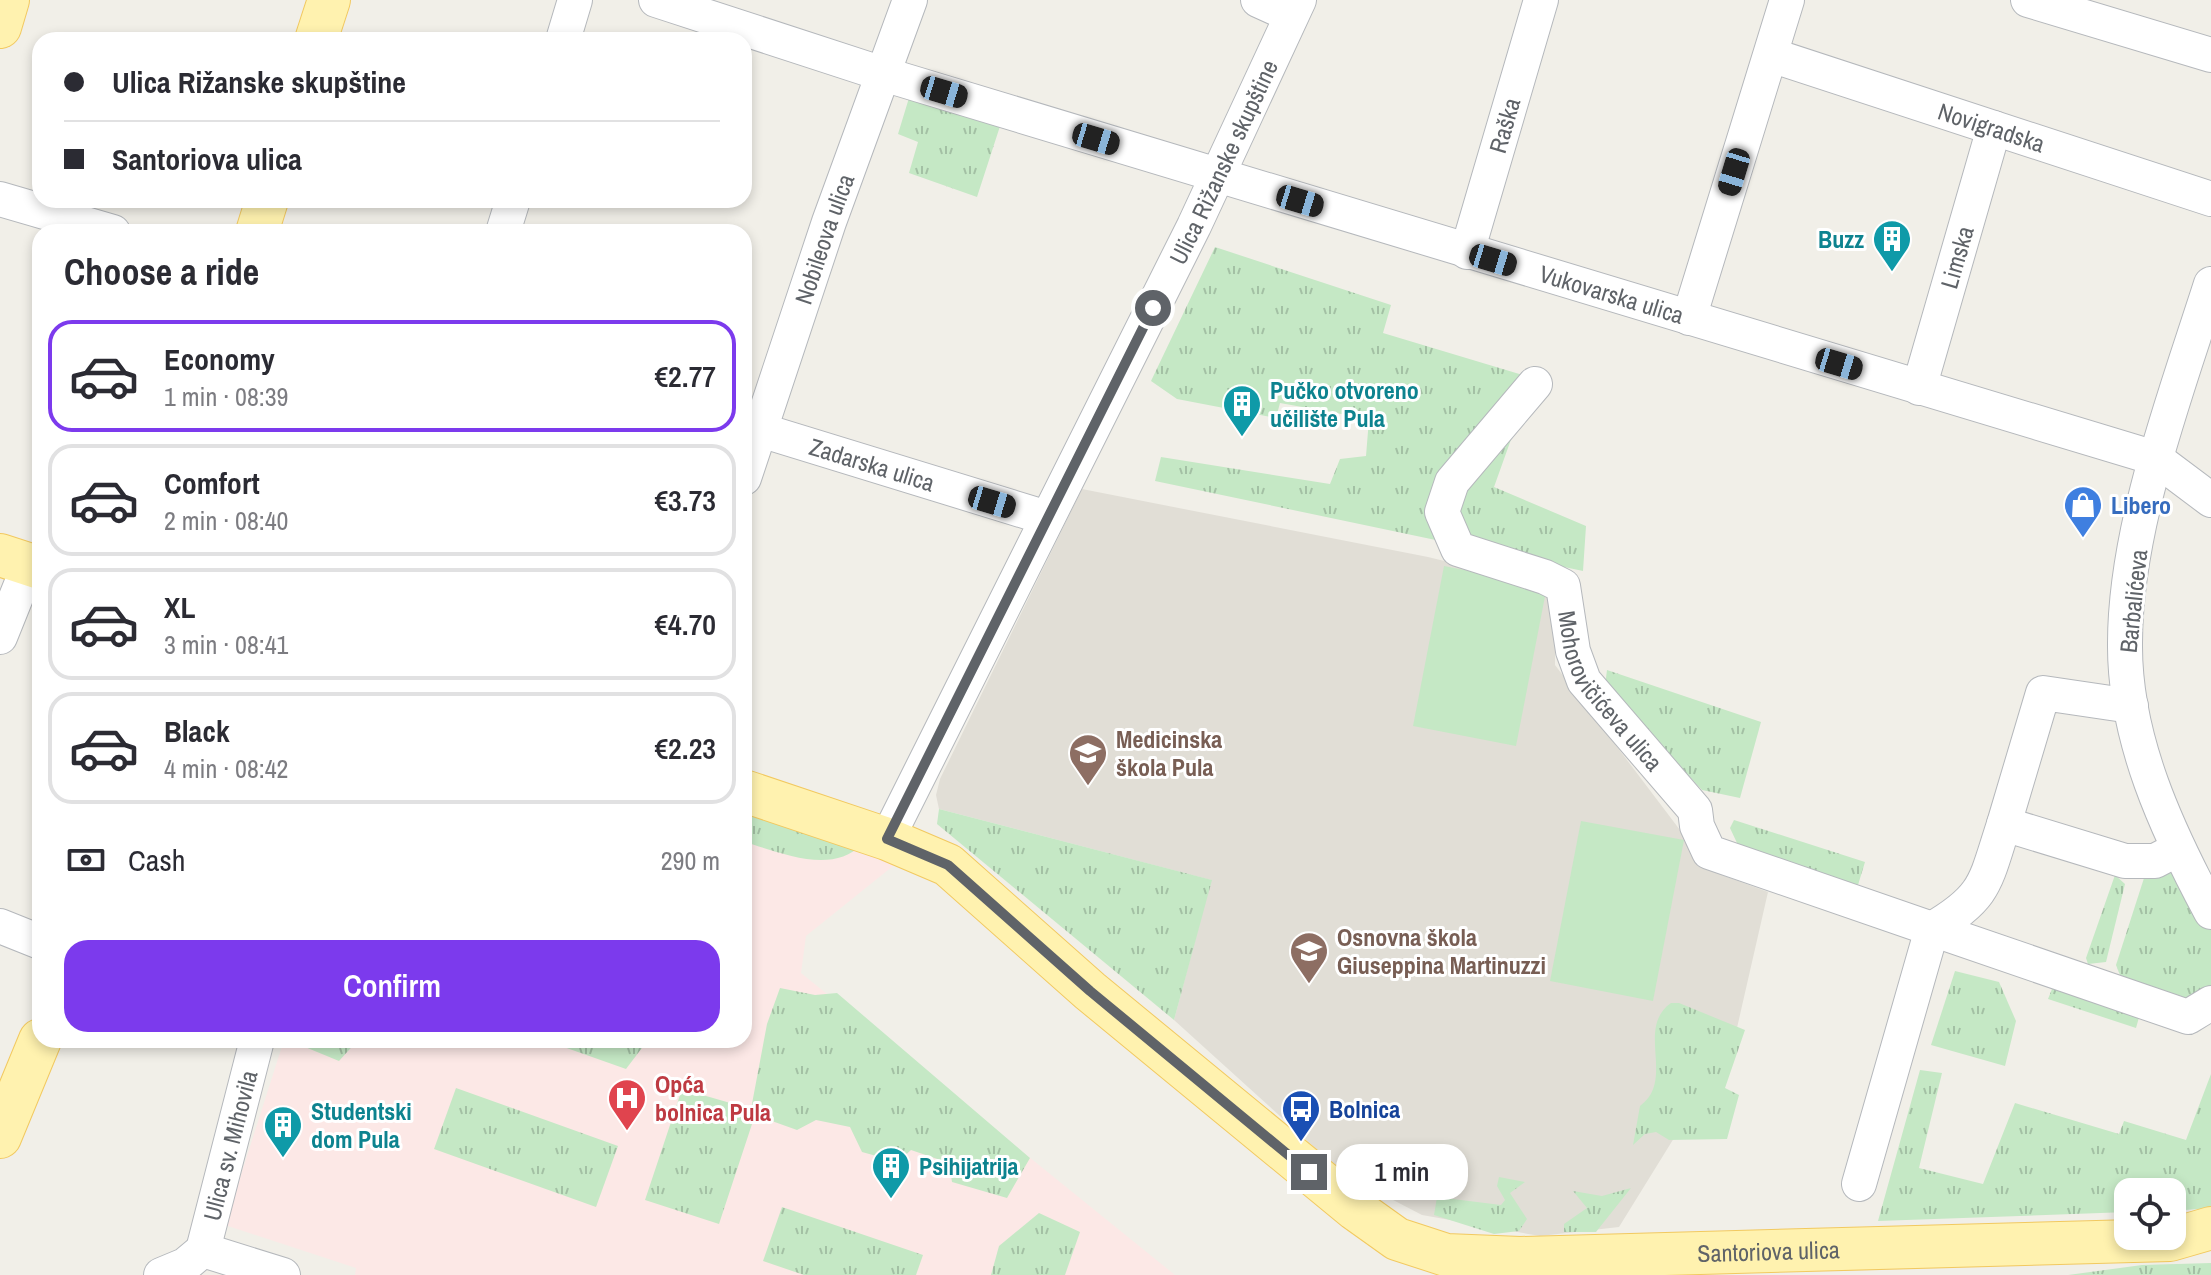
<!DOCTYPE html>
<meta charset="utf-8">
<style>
:root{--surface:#fff;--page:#f2f2f3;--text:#2b2b33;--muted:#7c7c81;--line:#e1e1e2;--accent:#7c3aed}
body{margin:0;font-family:"Archivo Narrow",sans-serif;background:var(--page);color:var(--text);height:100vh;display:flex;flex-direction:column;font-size:30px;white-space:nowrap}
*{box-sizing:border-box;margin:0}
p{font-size:26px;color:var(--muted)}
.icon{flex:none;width:44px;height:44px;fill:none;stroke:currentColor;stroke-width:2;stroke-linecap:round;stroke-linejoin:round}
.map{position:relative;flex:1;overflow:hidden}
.sheet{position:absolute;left:32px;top:224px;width:720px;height:824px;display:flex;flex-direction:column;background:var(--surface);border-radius:24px;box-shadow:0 4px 12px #0003}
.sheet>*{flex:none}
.banner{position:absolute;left:32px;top:32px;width:720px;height:176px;border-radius:24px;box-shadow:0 4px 12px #0003;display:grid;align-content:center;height:176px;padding:0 32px;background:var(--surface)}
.tools{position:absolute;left:2114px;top:1178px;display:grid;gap:16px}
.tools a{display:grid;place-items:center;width:72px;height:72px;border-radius:16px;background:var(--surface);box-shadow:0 4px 12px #0003;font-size:40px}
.end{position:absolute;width:36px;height:36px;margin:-18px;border:10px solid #5f6368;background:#fff;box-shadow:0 0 0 4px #fff}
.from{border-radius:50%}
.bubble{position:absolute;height:56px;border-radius:24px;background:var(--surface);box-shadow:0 4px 12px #0003;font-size:26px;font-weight:600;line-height:56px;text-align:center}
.car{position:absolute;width:24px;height:48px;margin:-24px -12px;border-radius:10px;box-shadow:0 0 6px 2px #0007;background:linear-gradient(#222 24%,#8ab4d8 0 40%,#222 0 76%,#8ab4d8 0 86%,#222 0)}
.banner b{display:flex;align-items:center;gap:28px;height:76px;font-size:30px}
.banner b+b{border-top:2px solid var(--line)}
.banner i{width:20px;height:20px;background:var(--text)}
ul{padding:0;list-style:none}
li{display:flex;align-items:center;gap:24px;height:112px;margin:0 16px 12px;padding:0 16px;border:4px solid var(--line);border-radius:24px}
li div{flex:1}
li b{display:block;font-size:30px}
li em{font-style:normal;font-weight:600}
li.current{border-color:var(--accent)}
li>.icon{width:72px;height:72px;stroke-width:1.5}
h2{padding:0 32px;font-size:36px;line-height:96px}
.pay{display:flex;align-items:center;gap:20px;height:88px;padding:0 32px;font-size:30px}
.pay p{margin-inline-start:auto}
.cta{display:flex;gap:16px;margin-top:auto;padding:16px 32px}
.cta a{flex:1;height:92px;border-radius:24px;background:var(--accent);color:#fff;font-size:32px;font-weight:600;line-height:92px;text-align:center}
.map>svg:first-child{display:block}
.education{fill:#e1ded6}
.medical{fill:#fce8e6}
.grass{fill:url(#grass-tufts)}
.pitch{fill:#c5e8c5}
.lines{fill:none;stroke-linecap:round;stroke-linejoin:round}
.minor-casing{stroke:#b5b8bc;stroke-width:36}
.major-casing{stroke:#f2c960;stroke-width:44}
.minor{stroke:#fff;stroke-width:34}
.major{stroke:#fff2af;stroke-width:42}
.route{stroke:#5f6368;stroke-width:10}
.labels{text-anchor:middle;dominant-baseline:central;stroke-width:6;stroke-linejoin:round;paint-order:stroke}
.street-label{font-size:24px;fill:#5f6368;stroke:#fff}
.culture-label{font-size:24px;font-weight:bold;fill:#0d838f;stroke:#fff;text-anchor:start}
.shop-label{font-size:24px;font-weight:bold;fill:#366cbe;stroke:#fff;text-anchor:start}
.education-label{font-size:24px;font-weight:bold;fill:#785e54;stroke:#fff;text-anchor:start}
.health-label{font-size:24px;font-weight:bold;fill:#be3a42;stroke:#fff;text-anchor:start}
.transit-label{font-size:24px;font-weight:bold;fill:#164399;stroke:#fff;text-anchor:start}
</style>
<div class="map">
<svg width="2211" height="1275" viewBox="0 0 2211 1275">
<defs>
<pattern id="grass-tufts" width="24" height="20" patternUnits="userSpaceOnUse" patternTransform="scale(2)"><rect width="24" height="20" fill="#c5e8c5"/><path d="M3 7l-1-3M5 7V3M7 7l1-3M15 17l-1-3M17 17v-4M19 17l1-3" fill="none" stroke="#a3c0a4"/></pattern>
</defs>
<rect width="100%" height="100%" fill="#f1efe8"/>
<path class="education" d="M1082 489 1428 557 1555 588V665L1711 871 1768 892 1734 1041 1619 1227 1540 1236 1422 1215 1345 1175 1174 1020 1211 880 939 809 936 795 940 779Z"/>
<path class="medical" d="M744 808 903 858 806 936 801 973 1175 1275H355L356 1268 225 1225 284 1040H744Z"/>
<g class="grass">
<path d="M912 88 1003 117 977 197 909 173 918 142 898 134Z"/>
<path d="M1215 247 1391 305 1383 333 1533 378 1494 487 1586 526 1583 571 1155 481 1161 457 1330 484 1340 459 1366 456 1369 419 1280 403 1276 418 1177 399 1151 381Z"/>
<path d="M1607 670 1761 722 1740 798 1702 790 1605 686Z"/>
<path d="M744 803 862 844C832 876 780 852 744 842Z"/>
<path d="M939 809 1212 880 1174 1020 937 824Z"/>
<path d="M1734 820 1865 862 1858 885 1745 849 1737 843 1730 828Z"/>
<path d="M2182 865 2211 919V997L2200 1005 2120 975 2116 965 2145 875Z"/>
<path d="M2115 875 2125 884 2106 962 2088 964 2086 958Z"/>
<path d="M1955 971 1999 982 2016 1021 2005 1066 1931 1045Z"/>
<path d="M2056 979 2142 1007 2136 1028 2048 999Z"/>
<path d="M780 988 815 995 837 993 1030 1158 1007 1198 952 1182 949 1163 911 1150 898 1162 862 1152 850 1127 816 1120 797 1130 755 1115 719 1224 645 1200 682 1089 751 1109 767 1024Z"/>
<path d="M1671 1003H1679L1745 1030 1725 1088 1739 1095 1727 1139 1669 1140 1656 1132 1645 1134 1633 1145 1640 1106C1676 1080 1635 1028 1671 1003Z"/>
<path d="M288 1040H358L339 1061Z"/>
<path d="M544 1040H648L626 1069Z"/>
<path d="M1920 1070 1942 1073 1919 1168 1983 1184 2015 1103 2119 1134 2124 1121 2186 1140 2211 1074V1208L2172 1211V1192H2128V1212L1878 1221Z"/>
<path d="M456 1088 618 1146 596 1207 434 1149Z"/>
<path d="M1499 1177 1525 1182 1510 1193 1527 1219 1519 1231 1494 1234 1434 1215 1437 1197 1501 1205 1505 1200 1497 1186Z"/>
<path d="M1631 1188 1596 1232H1564V1224L1587 1208 1573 1191 1602 1196Z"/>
<path d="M782 1207 923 1255 916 1275H804L763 1261Z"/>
<path d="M1039 1213 1080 1232 1065 1275H991L999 1246Z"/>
<path d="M2211 1263V1275H2068L2142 1265Z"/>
</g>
<g class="pitch">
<path d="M1444 566 1547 586 1516 746 1413 726Z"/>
<path d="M1581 821 1684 840 1653 1001 1550 981Z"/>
</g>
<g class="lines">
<g class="minor-casing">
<g id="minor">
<path id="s1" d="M656 0 883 74 2155 458 2211 500"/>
<path d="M1258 0 1291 15"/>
<path d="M2028 0 2211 55"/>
<path d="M563 40 575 0"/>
<path id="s2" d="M1771 55 2211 199"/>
<path d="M0 199 113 232"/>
<path d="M503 232 513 200"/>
<path id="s3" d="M1467 252 1541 0"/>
<path d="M2211 284C2176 394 2125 527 2125 643 2124 738 2167 830 2211 912"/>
<path d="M1689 318 1787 0"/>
<path id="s4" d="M1535 384 1452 482 1442 512 1458 549 1545 577 1563 586 1573 651 1584 681 1695 810 1697 826 1709 852 1932 929 1859 1184"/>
<path id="s5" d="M1919 388 1994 128"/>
<path id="s6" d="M744 425 1047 518"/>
<path id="s7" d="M744 478 829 222 910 0"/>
<path d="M0 637 29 565"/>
<path d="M2131 706 2043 693 2004 824 2125 861H2155L2178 849"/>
<path id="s8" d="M887 839 1194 226 1299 0"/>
<path d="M0 926 40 942"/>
<path d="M1932 929 2188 1017 2211 1003"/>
<path d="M1932 929C1987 897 1985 882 2004 824"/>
<path id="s9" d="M203 1250 257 1040"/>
<path d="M203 1250 283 1275"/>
<path d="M161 1275 185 1265 203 1250"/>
</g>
</g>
<g class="major-casing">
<g id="major">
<path d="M0 27 8 0"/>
<path d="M316 40 329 0"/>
<path d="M257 232 267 200"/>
<path d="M0 555 40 568"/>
<path id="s10" d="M744 791 887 839 948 865 1090 991 1355 1209 1397 1239 1446 1255 1520 1258 2170 1240 2211 1228"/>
<path d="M0 1137 40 1040"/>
</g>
</g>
<use href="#minor" class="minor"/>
<use href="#major" class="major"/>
</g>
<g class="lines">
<path class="route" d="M1153 308 887 839 948 865 1090 991 1309 1172"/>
</g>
<defs>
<g id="building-pin" transform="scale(2)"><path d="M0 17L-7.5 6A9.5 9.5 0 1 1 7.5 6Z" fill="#0f9aa8" stroke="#fff"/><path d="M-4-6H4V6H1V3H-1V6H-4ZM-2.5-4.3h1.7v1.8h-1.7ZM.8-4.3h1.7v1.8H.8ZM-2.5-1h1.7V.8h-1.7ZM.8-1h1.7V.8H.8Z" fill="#fff"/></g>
<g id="shop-pin" transform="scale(2)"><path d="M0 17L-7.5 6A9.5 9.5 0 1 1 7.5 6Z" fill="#3f7fe0" stroke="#fff"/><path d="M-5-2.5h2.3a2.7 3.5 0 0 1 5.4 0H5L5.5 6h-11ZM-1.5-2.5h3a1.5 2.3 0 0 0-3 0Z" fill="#fff"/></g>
<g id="school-pin" transform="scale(2)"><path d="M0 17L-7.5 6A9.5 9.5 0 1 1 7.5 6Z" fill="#8d6e63" stroke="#fff"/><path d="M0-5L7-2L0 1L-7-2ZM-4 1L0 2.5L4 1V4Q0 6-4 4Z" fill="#fff"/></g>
<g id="hospital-pin" transform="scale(2)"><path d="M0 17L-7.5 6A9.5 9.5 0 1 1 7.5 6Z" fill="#e0444e" stroke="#fff"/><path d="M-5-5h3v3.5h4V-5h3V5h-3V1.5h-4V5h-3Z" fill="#fff"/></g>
<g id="bus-pin" transform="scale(2)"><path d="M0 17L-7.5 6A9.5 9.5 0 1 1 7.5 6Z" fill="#1a4fb4" stroke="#fff"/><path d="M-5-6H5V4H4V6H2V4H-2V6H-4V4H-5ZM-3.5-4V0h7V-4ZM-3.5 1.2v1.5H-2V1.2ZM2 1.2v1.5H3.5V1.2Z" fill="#fff"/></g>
</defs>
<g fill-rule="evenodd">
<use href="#building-pin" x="1892" y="239"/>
<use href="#building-pin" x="1242" y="404"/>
<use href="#shop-pin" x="2083" y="505"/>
<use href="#school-pin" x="1088" y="753"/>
<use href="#school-pin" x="1309" y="951"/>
<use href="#hospital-pin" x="627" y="1098"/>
<use href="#bus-pin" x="1301" y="1109"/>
<use href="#building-pin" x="283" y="1125"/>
<use href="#building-pin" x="891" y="1166"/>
</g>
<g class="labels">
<g class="street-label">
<text stroke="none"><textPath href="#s3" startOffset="132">Raška</textPath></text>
<text stroke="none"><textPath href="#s2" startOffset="232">Novigradska</textPath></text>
<text stroke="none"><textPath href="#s8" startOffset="756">Ulica Rižanske skupštine</textPath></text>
<text stroke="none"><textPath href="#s7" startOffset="252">Nobileova ulica</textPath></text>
<text stroke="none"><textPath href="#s5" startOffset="136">Limska</textPath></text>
<text stroke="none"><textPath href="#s1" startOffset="1000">Vukovarska ulica</textPath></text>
<text stroke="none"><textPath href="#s6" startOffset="134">Zadarska ulica</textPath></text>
<text transform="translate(2133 601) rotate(-84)">Barbalićeva</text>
<text stroke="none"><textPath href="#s4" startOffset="430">Mohorovičićeva ulica</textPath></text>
<text stroke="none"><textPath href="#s9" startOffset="108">Ulica sv. Mihovila</textPath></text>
<text stroke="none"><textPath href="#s10" startOffset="1176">Santoriova ulica</textPath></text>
</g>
<g class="culture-label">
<text x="1864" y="239" text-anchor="end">Buzz</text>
<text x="1270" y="390">Pučko otvoreno<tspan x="1270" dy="28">učilište Pula</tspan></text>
<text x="311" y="1111">Studentski<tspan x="311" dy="28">dom Pula</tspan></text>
<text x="919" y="1166">Psihijatrija</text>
</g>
<g class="shop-label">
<text x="2111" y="505">Libero</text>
</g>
<g class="education-label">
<text x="1116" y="739">Medicinska<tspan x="1116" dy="28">škola Pula</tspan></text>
<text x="1337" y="937">Osnovna škola<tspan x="1337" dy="28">Giuseppina Martinuzzi</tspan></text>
</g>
<g class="health-label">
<text x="655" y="1084">Opća<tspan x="655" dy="28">bolnica Pula</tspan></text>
</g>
<g class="transit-label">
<text x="1329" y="1109">Bolnica</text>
</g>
</g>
</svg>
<div class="tools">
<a><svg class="icon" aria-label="locate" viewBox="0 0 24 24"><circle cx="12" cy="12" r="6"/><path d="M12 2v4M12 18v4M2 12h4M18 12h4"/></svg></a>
</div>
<i class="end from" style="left:1153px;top:308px"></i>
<i class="end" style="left:1309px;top:1172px"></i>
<div class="bubble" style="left:1336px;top:1144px;width:132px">1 min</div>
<i class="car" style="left:944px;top:92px;rotate:107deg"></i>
<i class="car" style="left:1096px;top:139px;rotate:107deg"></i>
<i class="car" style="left:1734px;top:172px;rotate:197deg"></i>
<i class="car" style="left:1300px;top:201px;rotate:107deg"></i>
<i class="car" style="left:1493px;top:260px;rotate:107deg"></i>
<i class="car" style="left:1839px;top:364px;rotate:107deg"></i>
<i class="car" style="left:992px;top:502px;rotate:107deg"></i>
<div class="banner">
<b><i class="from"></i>Ulica Rižanske skupštine</b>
<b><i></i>Santoriova ulica</b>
</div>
<section class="sheet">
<h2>Choose a ride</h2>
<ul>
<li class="current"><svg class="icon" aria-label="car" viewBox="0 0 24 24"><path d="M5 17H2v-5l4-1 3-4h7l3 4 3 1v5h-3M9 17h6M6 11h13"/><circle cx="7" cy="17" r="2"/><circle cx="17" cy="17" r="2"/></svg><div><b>Economy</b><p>1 min · 08:39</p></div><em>€2.77</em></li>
<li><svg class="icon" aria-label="car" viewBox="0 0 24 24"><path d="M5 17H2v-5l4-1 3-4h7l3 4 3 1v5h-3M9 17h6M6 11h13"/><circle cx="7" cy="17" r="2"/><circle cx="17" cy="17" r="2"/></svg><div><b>Comfort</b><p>2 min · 08:40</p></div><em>€3.73</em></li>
<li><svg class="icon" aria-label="car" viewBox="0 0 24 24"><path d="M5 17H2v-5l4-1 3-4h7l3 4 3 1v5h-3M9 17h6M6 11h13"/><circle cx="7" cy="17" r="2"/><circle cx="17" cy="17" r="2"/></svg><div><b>XL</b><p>3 min · 08:41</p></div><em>€4.70</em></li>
<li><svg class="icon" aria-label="car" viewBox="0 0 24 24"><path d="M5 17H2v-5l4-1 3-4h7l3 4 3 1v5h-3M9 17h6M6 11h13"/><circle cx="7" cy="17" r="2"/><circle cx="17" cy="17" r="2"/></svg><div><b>Black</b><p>4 min · 08:42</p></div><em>€2.23</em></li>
</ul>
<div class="pay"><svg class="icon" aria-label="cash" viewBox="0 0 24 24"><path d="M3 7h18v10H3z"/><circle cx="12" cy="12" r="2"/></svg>Cash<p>290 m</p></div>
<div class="cta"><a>Confirm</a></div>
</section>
</div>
